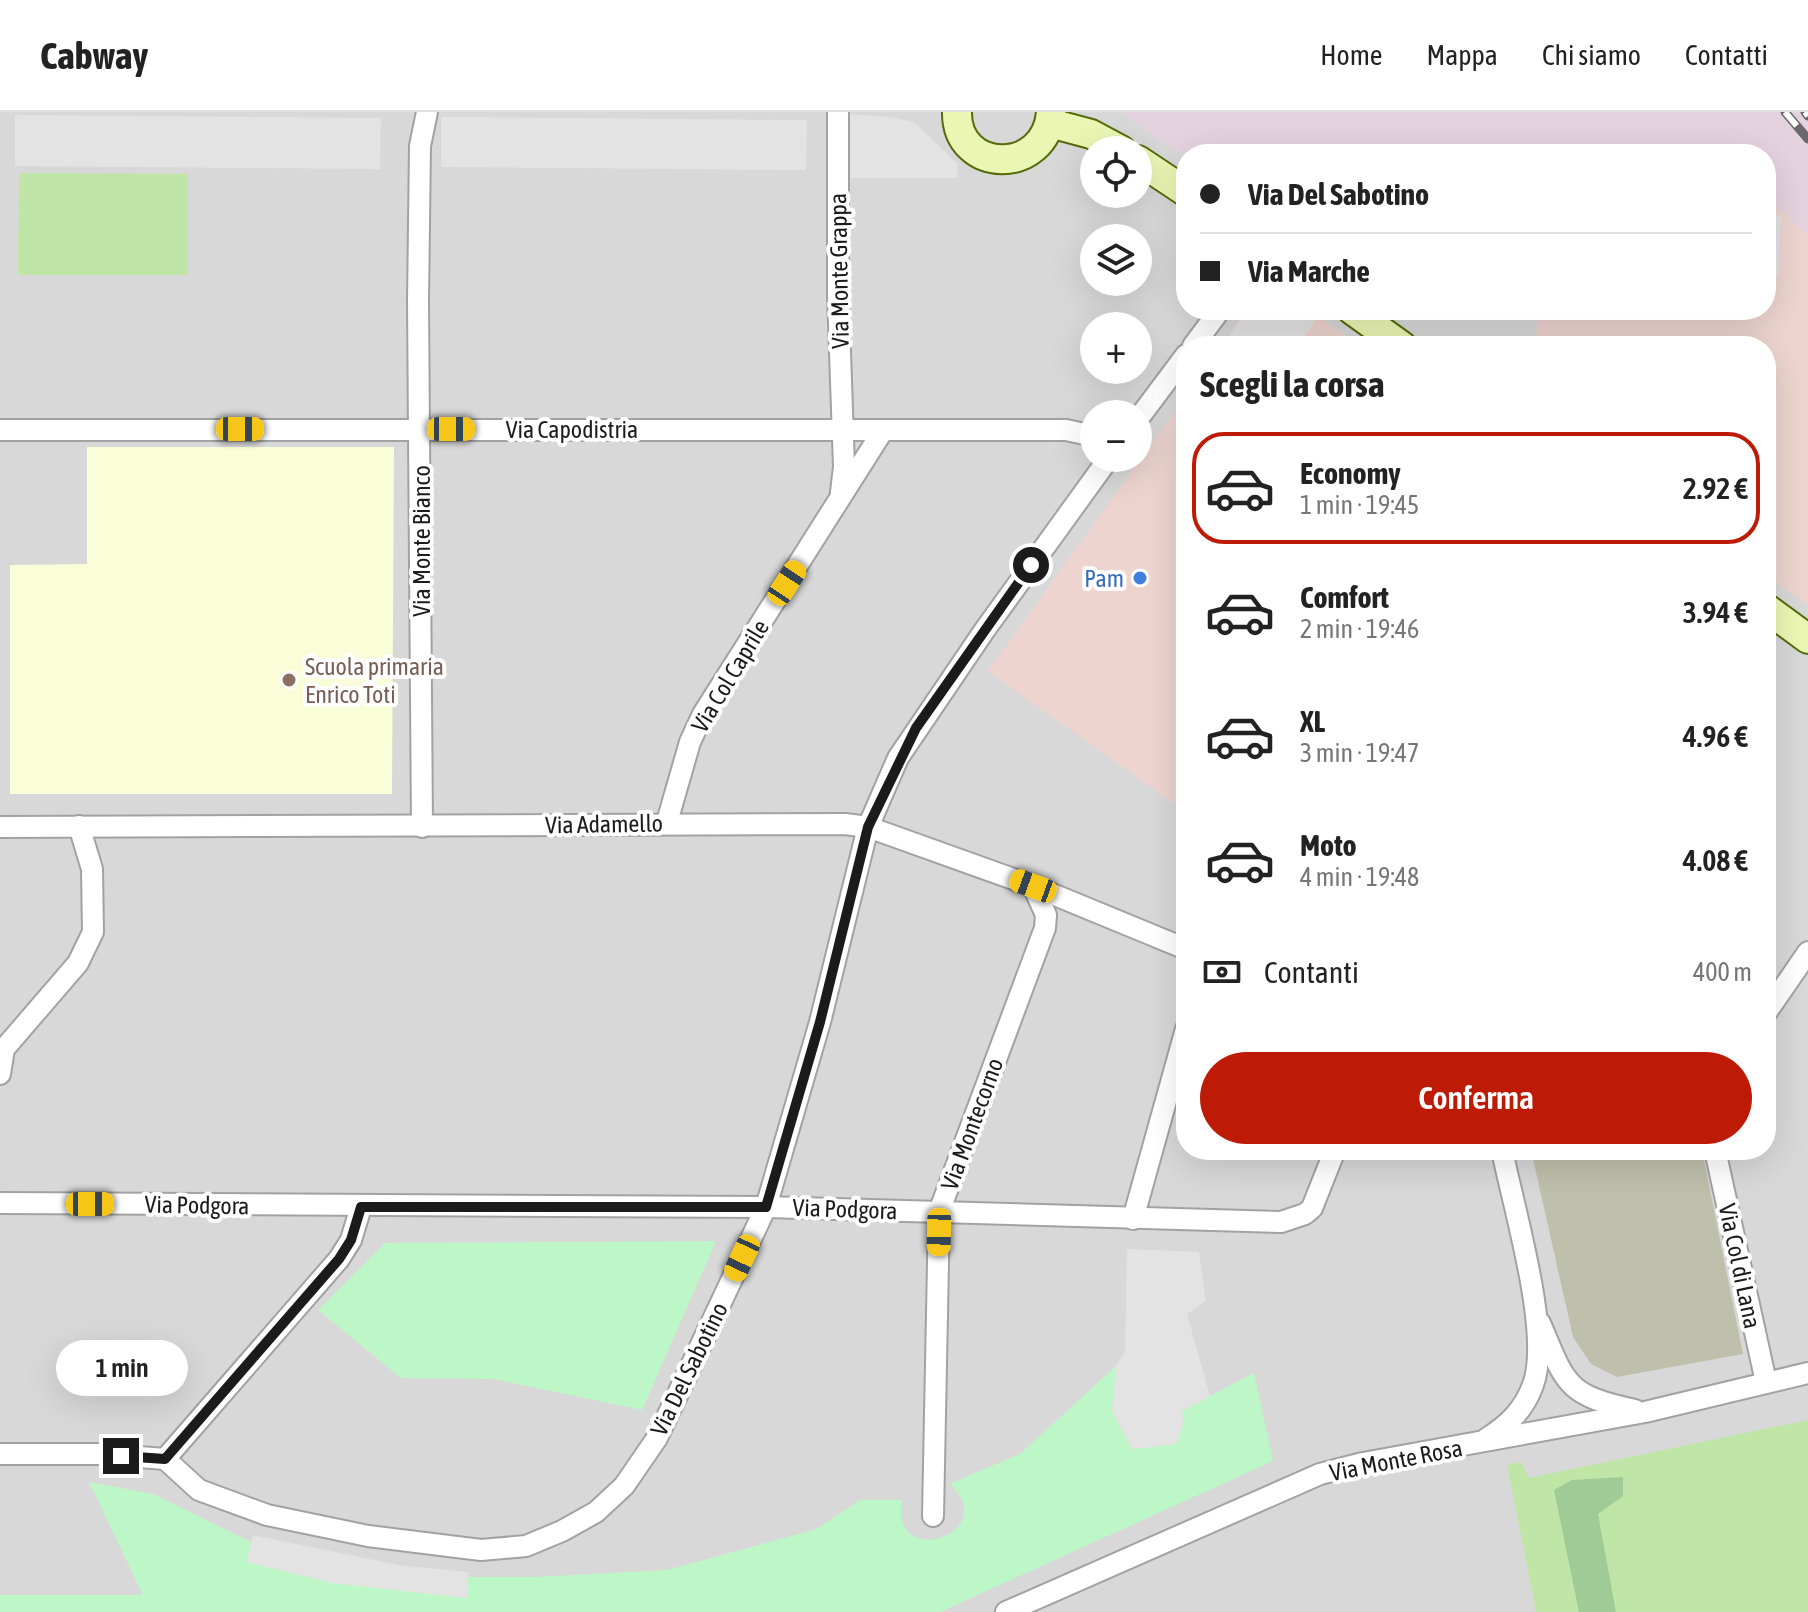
<!DOCTYPE html>
<html lang="it">
<meta charset="utf-8">
<style>
:root{--surface:#fff;--page:#f6f6f6;--text:#222;--muted:#767676;--line:#e0e0e0;--accent:#be1b07}
body{margin:0;font-family:"Asap Condensed",sans-serif;background:var(--page);color:var(--text);height:100vh;display:flex;flex-direction:column;font-size:30px;white-space:nowrap}
*{box-sizing:border-box;margin:0}
p{font-size:26px;color:var(--muted)}
.icon{flex:none;width:44px;height:44px;fill:none;stroke:currentColor;stroke-width:2;stroke-linecap:round;stroke-linejoin:round}
.map{position:relative;flex:1;overflow:hidden}
.side{position:absolute;left:1176px;top:224px;width:600px;height:824px;display:flex;flex-direction:column;background:var(--surface);border-radius:32px;box-shadow:0 8px 32px #0002}
.side>*{flex:none}
.hud{position:absolute;left:1176px;top:32px;width:600px;height:176px;border-radius:32px;box-shadow:0 8px 32px #0002;display:grid;align-content:center;height:176px;padding:0 24px;background:var(--surface)}
.buttons{position:absolute;left:1080px;top:24px;display:grid;gap:16px}
.buttons a{display:grid;place-items:center;width:72px;height:72px;border-radius:50%;background:var(--surface);box-shadow:0 8px 32px #0002;font-size:40px}
.end{position:absolute;width:36px;height:36px;margin:-18px;border:10px solid #1b1b1b;background:#fff;box-shadow:0 0 0 4px #fff}
.from{border-radius:50%}
.bubble{position:absolute;height:56px;border-radius:28px;background:var(--surface);box-shadow:0 8px 32px #0002;font-size:26px;font-weight:600;line-height:56px;text-align:center}
.car{position:absolute;width:24px;height:48px;margin:-24px -12px;border-radius:10px;box-shadow:0 0 6px 2px #0007;background:linear-gradient(#f5c518 24%,#345 0 40%,#f5c518 0 76%,#345 0 86%,#f5c518 0)}
.hud b{display:flex;align-items:center;gap:28px;height:76px;font-size:30px}
.hud b+b{border-top:2px solid var(--line)}
.hud i{width:20px;height:20px;background:var(--text)}
ul{padding:0;list-style:none}
li{display:flex;align-items:center;gap:24px;height:112px;margin:0 16px 12px;padding:0 8px;border:4px solid transparent;border-radius:32px}
li div{flex:1}
li b{display:block;font-size:30px}
li em{font-style:normal;font-weight:600}
li.current{border-color:var(--accent)}
li>.icon{width:72px;height:72px;stroke-width:1.5}
h2{padding:0 24px;font-size:36px;line-height:96px}
.pay{display:flex;align-items:center;gap:20px;height:88px;padding:0 24px;font-size:30px}
.pay p{margin-inline-start:auto}
.cta{display:flex;gap:16px;margin-top:auto;padding:16px 24px}
.cta a{flex:1;height:92px;border-radius:48px;background:var(--accent);color:#fff;font-size:32px;font-weight:600;line-height:92px;text-align:center}
header{display:flex;align-items:center;gap:48px;box-sizing:border-box;height:112px;padding:0 40px;background:var(--surface);border-bottom:2px solid var(--line)}
header strong{font-size:38px}
nav{display:flex;gap:44px;margin-inline-start:auto;font-size:28px}
.map>svg:first-child{display:block}
.residential{fill:#d9d8d8;fill-rule:evenodd}
.commercial{fill:#edd4cf}
.industrial{fill:#e5d2df}
.education{fill:#f9fed8}
.construction{fill:#bec0ac}
.grass{fill:#bfe6a7}
.forest{fill:#a0ca96}
.park{fill:#bdf7c8}
.parking{fill:#e3e3e3}
.lines{fill:none;stroke-linecap:round;stroke-linejoin:round}
.minor-casing{stroke:#a2a2a2;stroke-width:24}
.secondary-casing{stroke:#566b08;stroke-width:32}
.minor{stroke:#fff;stroke-width:20}
.secondary{stroke:#ecf6b4;stroke-width:28}
.rail-casing{stroke:#696969;stroke-width:9}
.rail{stroke:#fff;stroke-width:6;stroke-dasharray:18;stroke-linecap:butt}
.route{stroke:#1b1b1b;stroke-width:10}
.shop-dot{fill:#3f7fe0;stroke:#fff;stroke-width:3}
.education-dot{fill:#8d6e63;stroke:#fff;stroke-width:3}
.labels{text-anchor:middle;dominant-baseline:central;stroke-width:8;stroke-linejoin:round;paint-order:stroke}
.street-label{font-size:24px;fill:#1b1b1b;stroke:#fff}
.shop-label{font-size:24px;fill:#366cbe;stroke:#fff;text-anchor:end}
.education-label{font-size:24px;fill:#785e54;stroke:#fff;text-anchor:start}
</style>
<header>
<strong>Cabway</strong>
<nav><a>Home</a><a>Mappa</a><a>Chi siamo</a><a>Contatti</a></nav>
</header>
<div class="map">
<svg width="1808" height="1500" viewBox="0 0 1808 1500">
<rect width="100%" height="100%" fill="#ece9e0"/>
<path class="residential" d="M0 0H1122L1186 45V198H1766V83L1808 124V1500H0ZM1094 38H1138V82H1094ZM1094 126H1138V170H1094ZM1094 214H1138V258H1094ZM1186 234H1766V1038H1186ZM1094 302H1138V346H1094Z"/>
<g class="commercial">
<path d="M1766 83 1808 124V493L1766 463V234H1535L1539 198H1766Z"/>
<path d="M1247 198H1311L1360 234H1221Z"/>
<path d="M1186 284V700L988 559Z"/>
</g>
<path class="industrial" d="M1122 0H1808V124L1766 83V42H1186V45Z"/>
<path class="education" d="M87 335H394L392 682H10V453L87 452Z"/>
<path class="construction" d="M1531 1038H1702L1743 1242 1617 1265 1591 1252 1573 1225Z"/>
<g class="grass">
<path d="M19 61 188 62V163H18Z"/>
<path d="M1808 1308V1500H1536L1507 1353 1521 1350 1529 1366Z"/>
</g>
<path class="forest" d="M1623 1365V1384L1598 1402 1616 1500H1579L1554 1378 1572 1368Z"/>
<g class="park">
<path d="M716 1129 642 1298 493 1267 401 1266 318 1198 385 1131Z"/>
<path d="M1116 1254 1112 1299 1132 1337 1176 1332 1183 1312 1182 1299 1254 1261 1273 1349 940 1500H0V1483H143L89 1370 153 1382 251 1430 247 1449 466 1486 468 1465H536L667 1458 817 1417 860 1388H902C889 1459 1003 1423 950 1372L1020 1342Z"/>
</g>
<g class="parking">
<path d="M847 2 890 5 914 10 958 52 957 66H846Z"/>
<path d="M15 3 381 6 380 57 15 54Z"/>
<path d="M441 5 807 8 806 58 441 55Z"/>
<path d="M1766 103H1781L1778 165 1766 164Z"/>
<path d="M1247 198H1311L1319 204 1297 234H1222Z"/>
<path d="M1127 1137 1199 1140 1206 1189 1187 1202 1210 1284 1182 1299 1183 1312 1176 1332 1132 1337 1112 1299 1116 1254 1125 1239Z"/>
<path d="M253 1423 398 1453 468 1460 467 1486 332 1471 247 1450Z"/>
</g>
<g class="lines">
<g class="minor-casing">
<g id="minor">
<path d="M838 0V183L844 355 841 380"/>
<path d="M1193 234 1220 198"/>
<path d="M1138 307 1186 243"/>
<path d="M0 318H1066L1094 324"/>
<path d="M667 710 690 630 703 602 882 320"/>
<path d="M0 715 845 712 868 715 1033 774 1186 837"/>
<path d="M422 715 418 189 420 34 427 0"/>
<path d="M1766 901 1808 840"/>
<path d="M0 962 4 937 78 851 93 820 92 757 79 714"/>
<path d="M1715 1038 1766 1270"/>
<path d="M0 1091 766 1095 1281 1110 1305 1102 1312 1096 1335 1038"/>
<path d="M1133 1107 1186 917"/>
<path d="M1540 1211C1566 1273 1566 1283 1635 1298"/>
<path d="M1486 1327C1508 1313 1524 1298 1533 1273 1552 1222 1513 1094 1502 1038"/>
<path d="M0 1342H100L165 1347"/>
<path d="M165 1347 199 1378 267 1403 368 1424 481 1438 526 1434 562 1419 596 1400 624 1374 657 1326 766 1095 820 910 868 715 898 646 984 519 1109 346"/>
<path d="M165 1347 339 1147 351 1128 361 1095"/>
<path d="M933 1404 939 1100 1045 816 1046 803 1033 774"/>
<path d="M1006 1500 1320 1362 1363 1351 1645 1300 1808 1261"/>
</g>
</g>
<g class="secondary-casing">
<g id="secondary">
<path d="M957 0C956 62 1046 64 1051 0"/>
<path d="M1050 11 1091 22 1121 38"/>
<path d="M1138 48 1186 80"/>
<path d="M1352 198 1402 234"/>
<path d="M1766 496 1808 527"/>
</g>
</g>
<use href="#minor" class="minor"/>
<use href="#secondary" class="secondary"/>
<g class="rail-casing">
<g id="rail">
<path d="M1785 0 1808 27"/>
<path d="M1805 0 1808 4"/>
</g>
</g>
<use href="#rail" class="rail"/>
</g>
<g class="lines">
<path class="route" d="M121 1344 165 1347 339 1147 351 1128 361 1095H766L820 910 868 715 916 616 1031 453"/>
</g>
<circle class="shop-dot" cx="1140" cy="466" r="8"/>
<circle class="education-dot" cx="289" cy="568" r="8"/>
<g class="labels">
<g class="street-label">
<text transform="translate(839 159) rotate(-91)">Via Monte Grappa</text>
<text x="572" y="317">Via Capodistria</text>
<text transform="translate(421 429) rotate(-90)">Via Monte Bianco</text>
<text transform="translate(730 564) rotate(-59)">Via Col Caprile</text>
<text transform="translate(604 712) rotate(-1)">Via Adamello</text>
<text transform="translate(972 1012) rotate(-70)">Via Montecorno</text>
<text transform="translate(197 1093) rotate(1)">Via Podgora</text>
<text transform="translate(845 1097) rotate(2)">Via Podgora</text>
<text transform="translate(1740 1154) rotate(78)">Via Col di Lana</text>
<text transform="translate(689 1257) rotate(-64)">Via Del Sabotino</text>
<text transform="translate(1396 1348) rotate(-11)">Via Monte Rosa</text>
</g>
<g class="shop-label">
<text x="1124" y="466">Pam</text>
</g>
<g class="education-label">
<text x="305" y="554">Scuola primaria<tspan x="305" dy="28">Enrico Toti</tspan></text>
</g>
</g>
</svg>
<div class="buttons">
<a><svg class="icon" aria-label="locate" viewBox="0 0 24 24"><circle cx="12" cy="12" r="6"/><path d="M12 2v4M12 18v4M2 12h4M18 12h4"/></svg></a>
<a><svg class="icon" aria-label="layers" viewBox="0 0 24 24"><path d="M12 4l9 5-9 5-9-5zM3 14l9 5 9-5"/></svg></a>
<a>+</a>
<a>−</a>
</div>
<i class="end from" style="left:1031px;top:453px"></i>
<i class="end" style="left:121px;top:1344px"></i>
<div class="bubble" style="left:56px;top:1228px;width:132px">1 min</div>
<i class="car" style="left:240px;top:317px;rotate:90deg"></i>
<i class="car" style="left:451px;top:317px;rotate:90deg"></i>
<i class="car" style="left:787px;top:471px;rotate:33deg"></i>
<i class="car" style="left:1033px;top:774px;rotate:290deg"></i>
<i class="car" style="left:90px;top:1092px;rotate:90deg"></i>
<i class="car" style="left:939px;top:1120px;rotate:181deg"></i>
<i class="car" style="left:742px;top:1146px;rotate:205deg"></i>
<div class="hud">
<b><i class="from"></i>Via Del Sabotino</b>
<b><i></i>Via Marche</b>
</div>
<section class="side">
<h2>Scegli la corsa</h2>
<ul>
<li class="current"><svg class="icon" aria-label="car" viewBox="0 0 24 24"><path d="M5 17H2v-5l4-1 3-4h7l3 4 3 1v5h-3M9 17h6M6 11h13"/><circle cx="7" cy="17" r="2"/><circle cx="17" cy="17" r="2"/></svg><div><b>Economy</b><p>1 min · 19:45</p></div><em>2.92 €</em></li>
<li><svg class="icon" aria-label="car" viewBox="0 0 24 24"><path d="M5 17H2v-5l4-1 3-4h7l3 4 3 1v5h-3M9 17h6M6 11h13"/><circle cx="7" cy="17" r="2"/><circle cx="17" cy="17" r="2"/></svg><div><b>Comfort</b><p>2 min · 19:46</p></div><em>3.94 €</em></li>
<li><svg class="icon" aria-label="car" viewBox="0 0 24 24"><path d="M5 17H2v-5l4-1 3-4h7l3 4 3 1v5h-3M9 17h6M6 11h13"/><circle cx="7" cy="17" r="2"/><circle cx="17" cy="17" r="2"/></svg><div><b>XL</b><p>3 min · 19:47</p></div><em>4.96 €</em></li>
<li><svg class="icon" aria-label="car" viewBox="0 0 24 24"><path d="M5 17H2v-5l4-1 3-4h7l3 4 3 1v5h-3M9 17h6M6 11h13"/><circle cx="7" cy="17" r="2"/><circle cx="17" cy="17" r="2"/></svg><div><b>Moto</b><p>4 min · 19:48</p></div><em>4.08 €</em></li>
</ul>
<div class="pay"><svg class="icon" aria-label="cash" viewBox="0 0 24 24"><path d="M3 7h18v10H3z"/><circle cx="12" cy="12" r="2"/></svg>Contanti<p>400 m</p></div>
<div class="cta"><a>Conferma</a></div>
</section>
</div>
